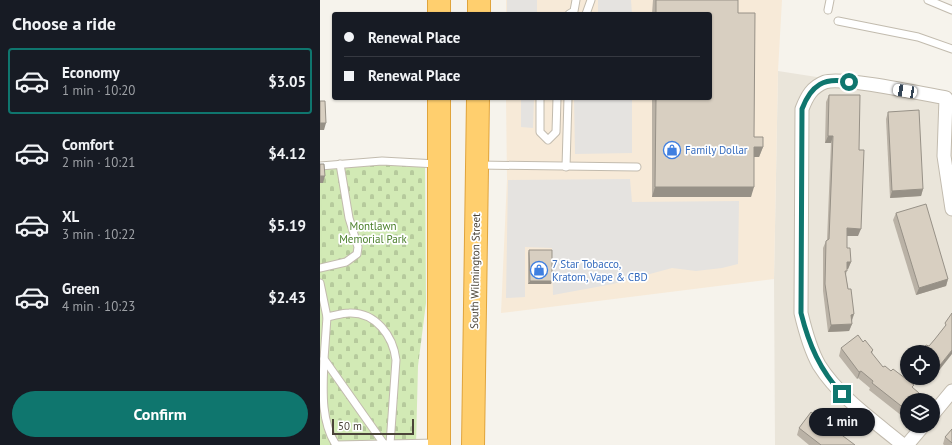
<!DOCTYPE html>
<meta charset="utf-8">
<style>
:root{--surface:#171b24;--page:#20242c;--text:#f1f3f6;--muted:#9ea1a6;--line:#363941;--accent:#0f766e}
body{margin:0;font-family:"PT Sans",sans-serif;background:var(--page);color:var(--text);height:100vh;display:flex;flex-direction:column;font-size:15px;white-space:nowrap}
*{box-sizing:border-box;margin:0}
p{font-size:13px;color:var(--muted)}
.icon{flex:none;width:22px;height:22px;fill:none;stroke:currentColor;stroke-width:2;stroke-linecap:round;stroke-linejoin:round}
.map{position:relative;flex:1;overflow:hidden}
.details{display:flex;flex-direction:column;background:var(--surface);width:320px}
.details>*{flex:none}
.top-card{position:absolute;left:12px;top:12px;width:380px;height:88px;border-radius:4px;box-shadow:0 1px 3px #0004;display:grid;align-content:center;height:88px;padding:0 12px;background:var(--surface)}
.tools{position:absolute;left:580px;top:345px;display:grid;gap:8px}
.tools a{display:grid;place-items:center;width:40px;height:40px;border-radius:50%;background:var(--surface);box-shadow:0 1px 3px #0004;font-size:20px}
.scale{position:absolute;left:12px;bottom:10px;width:82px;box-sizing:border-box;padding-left:4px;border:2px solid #4b4439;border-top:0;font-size:11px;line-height:14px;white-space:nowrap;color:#4b4439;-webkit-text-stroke:3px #fff;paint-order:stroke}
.end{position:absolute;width:18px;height:18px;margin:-9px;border:5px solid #0f766e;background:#fff;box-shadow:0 0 0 2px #fff}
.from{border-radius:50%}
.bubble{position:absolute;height:28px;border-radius:14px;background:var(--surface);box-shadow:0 1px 3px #0004;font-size:13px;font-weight:700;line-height:28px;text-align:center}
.car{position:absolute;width:12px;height:24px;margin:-12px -6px;border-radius:5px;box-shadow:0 0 3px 1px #0007;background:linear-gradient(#fff 24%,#345 0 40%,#fff 0 76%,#345 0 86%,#fff 0)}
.top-card b{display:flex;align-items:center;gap:14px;height:38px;font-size:15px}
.top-card b+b{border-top:1px solid var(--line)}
.top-card i{width:10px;height:10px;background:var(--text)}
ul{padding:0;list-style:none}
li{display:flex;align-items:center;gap:12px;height:66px;margin:0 8px 6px;padding:0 4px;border:2px solid transparent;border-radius:4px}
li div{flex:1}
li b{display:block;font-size:15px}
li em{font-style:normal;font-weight:700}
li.selected{border-color:var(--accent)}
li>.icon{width:36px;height:36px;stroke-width:1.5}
h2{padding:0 12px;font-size:18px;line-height:48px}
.action{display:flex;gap:8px;margin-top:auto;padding:8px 12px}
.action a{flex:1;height:46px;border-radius:24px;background:var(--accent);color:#fff;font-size:16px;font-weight:700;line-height:46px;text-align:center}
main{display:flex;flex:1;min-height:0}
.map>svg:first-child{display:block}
.residential{fill:#eae5da;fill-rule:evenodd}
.commercial{fill:#f7ead8}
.cemetery{fill:url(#cemetery-stones)}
.parking{fill:#e5e3e0}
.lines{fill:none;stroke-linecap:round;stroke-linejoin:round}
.lane-casing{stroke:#c2bbae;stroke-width:9}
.street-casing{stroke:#c2bbae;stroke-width:15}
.highway-casing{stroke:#e0a43c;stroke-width:24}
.lane{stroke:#fff;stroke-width:7}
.street{stroke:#fff;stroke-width:13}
.highway{stroke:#ffcf6e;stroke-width:22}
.wall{fill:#bab2a6}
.shaded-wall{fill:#979187}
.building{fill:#d8cfc1;stroke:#979187}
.route{stroke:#0f766e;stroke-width:5}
.labels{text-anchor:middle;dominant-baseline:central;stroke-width:3.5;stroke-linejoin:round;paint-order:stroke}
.shop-label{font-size:11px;fill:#366cbe;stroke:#fff;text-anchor:start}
.park-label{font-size:11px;fill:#4a7f2a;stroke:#fff}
.street-label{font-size:11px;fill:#4b4439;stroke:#fff}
</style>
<main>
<section class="details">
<h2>Choose a ride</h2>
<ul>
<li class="selected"><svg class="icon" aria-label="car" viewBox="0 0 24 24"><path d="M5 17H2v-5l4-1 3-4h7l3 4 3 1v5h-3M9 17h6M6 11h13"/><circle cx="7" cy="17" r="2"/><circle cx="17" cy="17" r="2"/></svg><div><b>Economy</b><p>1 min · 10:20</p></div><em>$3.05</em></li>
<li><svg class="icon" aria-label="car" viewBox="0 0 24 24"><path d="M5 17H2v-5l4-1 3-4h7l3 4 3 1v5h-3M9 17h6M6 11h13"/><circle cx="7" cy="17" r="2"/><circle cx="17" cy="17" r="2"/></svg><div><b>Comfort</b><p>2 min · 10:21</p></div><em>$4.12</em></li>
<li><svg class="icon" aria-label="car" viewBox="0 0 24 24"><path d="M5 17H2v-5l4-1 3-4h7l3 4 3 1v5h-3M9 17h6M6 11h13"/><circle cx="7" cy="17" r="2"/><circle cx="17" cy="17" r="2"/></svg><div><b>XL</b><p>3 min · 10:22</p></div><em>$5.19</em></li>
<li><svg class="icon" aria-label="car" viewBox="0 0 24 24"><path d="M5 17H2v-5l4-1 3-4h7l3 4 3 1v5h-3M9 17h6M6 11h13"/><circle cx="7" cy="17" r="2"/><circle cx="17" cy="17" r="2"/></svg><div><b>Green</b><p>4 min · 10:23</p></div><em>$2.43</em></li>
</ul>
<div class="action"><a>Confirm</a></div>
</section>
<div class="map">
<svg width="632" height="445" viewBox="0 0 632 445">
<defs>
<pattern id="cemetery-stones" width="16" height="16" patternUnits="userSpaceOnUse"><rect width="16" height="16" fill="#d2eab5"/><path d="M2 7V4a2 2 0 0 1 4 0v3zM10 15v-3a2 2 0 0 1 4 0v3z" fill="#b6ca9c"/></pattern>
</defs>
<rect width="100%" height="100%" fill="#f6f3ec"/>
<path class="residential" d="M458 71 632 98V445H455L454 279ZM587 352H613V378H587ZM587 400H613V426H587Z"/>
<path class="commercial" d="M186 0H462L458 71 454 279 181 313 187 179 186 98H390V14H186Z"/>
<path class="cemetery" d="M105 160 106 303 98 366 96 445H0V163Z"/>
<g class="parking">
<rect x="187" y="0" width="30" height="14"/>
<path d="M278 0H311L312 14H278Z"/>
<path d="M201 98H214L213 128 201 127Z"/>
<path d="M254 98H312V153L255 154Z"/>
<path d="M310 179 312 202 419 201 418 264 402 268 376 271 352 268 293 284 233 295 232 248 205 247V297L186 298 188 180Z"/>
</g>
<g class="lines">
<g class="lane-casing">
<g id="lane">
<path d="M608 0 632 10"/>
<path d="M508 10 510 0"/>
<path d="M249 14 254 11 256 0"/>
<path d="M266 14 271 0"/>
<path d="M518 21 598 37 632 49"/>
<path d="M220 98V132L228 140 236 132 237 98"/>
<path d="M159 165 317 167"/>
<path d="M0 166 62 161 117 164"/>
<path d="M246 167 248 98"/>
<path d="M0 268 26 262 37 254 38 247 29 218 20 164"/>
<path d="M0 283 7 317 4 359 64 444"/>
<path d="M7 317C14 316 22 313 29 313 56 312 73 336 76 360L70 444"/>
<path d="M4 359C3 387 0 420 16 445"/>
<path d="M16 445 117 443"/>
</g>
</g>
<g class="street-casing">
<g id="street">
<path d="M613 414 632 391"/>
<path d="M583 445C554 421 519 397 499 365 490 349 485 330 481 313L482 109C487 96 492 87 505 82 521 76 604 94 626 98L624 156 632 209"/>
<path d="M587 445 603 426"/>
</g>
</g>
<g class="highway-casing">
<g id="highway">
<path d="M119 14V0"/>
<path d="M159 14V0"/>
<path d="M119 98V445"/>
<path d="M153 445 158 98"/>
</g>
</g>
<use href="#lane" class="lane"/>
<use href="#street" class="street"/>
<use href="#highway" class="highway"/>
</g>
<g class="wall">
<path d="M333 0H418V13L434 137 443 147 439 157H434L431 197H332V98H390V14H332Z"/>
<path d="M509 95 538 236H527V248L531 262 528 269H527L526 275 528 289 534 314 532 321V324L529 331 508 332 503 291V248L506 241 507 240 511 143H505L506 102Z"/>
<path d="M568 112 603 189 601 196 570 198 566 119Z"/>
<path d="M576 213 628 279 626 286 596 295 573 220Z"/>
<path d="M209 250 232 281 231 284H208V253Z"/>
<path d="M543 342 553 350 552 354 587 400V411L582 416 549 390 550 388 538 378 537 379 519 356 521 348Z"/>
<path d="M602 378H613L609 383Z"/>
<path d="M479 428 535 445H489L477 435Z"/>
<path d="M632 429V445H624L623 444 625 437Z"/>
</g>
<g class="shaded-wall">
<path d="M0 123H6L4 130H0Z"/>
<path d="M508 136H513L511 143H505Z"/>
<path d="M434 147H443L439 157H431Z"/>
<path d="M0 176H5L3 183H0Z"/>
<path d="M335 187H434L431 197H332Z"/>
<path d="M603 189 601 196 570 198 572 191Z"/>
<path d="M527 228 541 229 538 236H525Z"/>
<path d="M527 262H531L528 269H525Z"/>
<path d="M628 279 626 286 596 295 599 288Z"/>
<path d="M210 281H232L231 284H208Z"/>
<path d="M534 314 531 322V315Z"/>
<path d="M532 324 529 331 508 332 511 325Z"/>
<path d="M632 350V354L613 378V374Z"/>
<path d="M541 371 538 378 537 379 539 372Z"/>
<path d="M610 378H613L609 383Z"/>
<path d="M599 393 596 400H593Z"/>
<path d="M587 407V411L582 416 585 409Z"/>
</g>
<g class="building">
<path d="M336 0H418V13H435L434 137H443V147H434V187H335L336 98H390V14H336Z"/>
<path d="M509 95H540L539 150H544L541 229 527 228V248H530L531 262H527V271H525L528 289H531L534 314 531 315 532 324 511 325 505 284 506 241 509 239 513 136H508Z"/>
<path d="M0 101H5L6 123H0Z"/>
<path d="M599 110 603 189 572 191 568 112Z"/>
<path d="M0 164H4L5 176H0Z"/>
<path d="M606 204 628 279 599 288 576 213Z"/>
<path d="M209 250H232V281H210Z"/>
<path d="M632 313V350L613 374V352H600L606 345 609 346 615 339 626 325 625 323Z"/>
<path d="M538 335 543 342 545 340 553 350 551 352 563 367 565 366 571 371 573 369 594 385 592 387 599 393 593 400H587V407L585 409 552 383 553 381 541 371 539 372 521 348Z"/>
<path d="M491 412 535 445H501L479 428Z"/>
<path d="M632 429V443L625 437Z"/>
</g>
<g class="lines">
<path class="route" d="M522 394C500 370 489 345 481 313L482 109C491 85 504 77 529 82"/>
</g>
<defs>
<g id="shop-ring" transform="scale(0.9)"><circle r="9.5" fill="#fff" stroke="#3f7fe0" stroke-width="1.5"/><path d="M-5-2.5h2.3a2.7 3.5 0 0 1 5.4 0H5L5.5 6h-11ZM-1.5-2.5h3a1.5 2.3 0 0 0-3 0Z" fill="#3f7fe0"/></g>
</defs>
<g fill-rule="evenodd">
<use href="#shop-ring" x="352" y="150"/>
<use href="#shop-ring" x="219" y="270"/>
</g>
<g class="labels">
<g class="shop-label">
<text x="365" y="150">Family Dollar</text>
<text x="232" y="264">7 Star Tobacco,<tspan x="232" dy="13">Kratom, Vape &amp; CBD</tspan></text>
</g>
<g class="park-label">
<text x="53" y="226">Montlawn<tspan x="53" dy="13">Memorial Park</tspan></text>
</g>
<g class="street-label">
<text transform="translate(155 271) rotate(-89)">South Wilmington Street</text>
</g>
</g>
</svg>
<div class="tools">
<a><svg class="icon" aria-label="locate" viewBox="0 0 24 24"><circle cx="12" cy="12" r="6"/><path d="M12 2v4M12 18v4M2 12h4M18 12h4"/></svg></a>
<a><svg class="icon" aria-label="layers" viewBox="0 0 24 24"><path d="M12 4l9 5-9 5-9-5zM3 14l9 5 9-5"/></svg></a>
</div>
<div class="scale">50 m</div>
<i class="end from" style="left:529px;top:82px"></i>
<i class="end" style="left:522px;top:394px"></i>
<div class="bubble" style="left:489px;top:408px;width:66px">1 min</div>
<i class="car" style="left:585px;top:91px;rotate:279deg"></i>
<div class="top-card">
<b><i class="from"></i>Renewal Place</b>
<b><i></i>Renewal Place</b>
</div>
</div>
</main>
